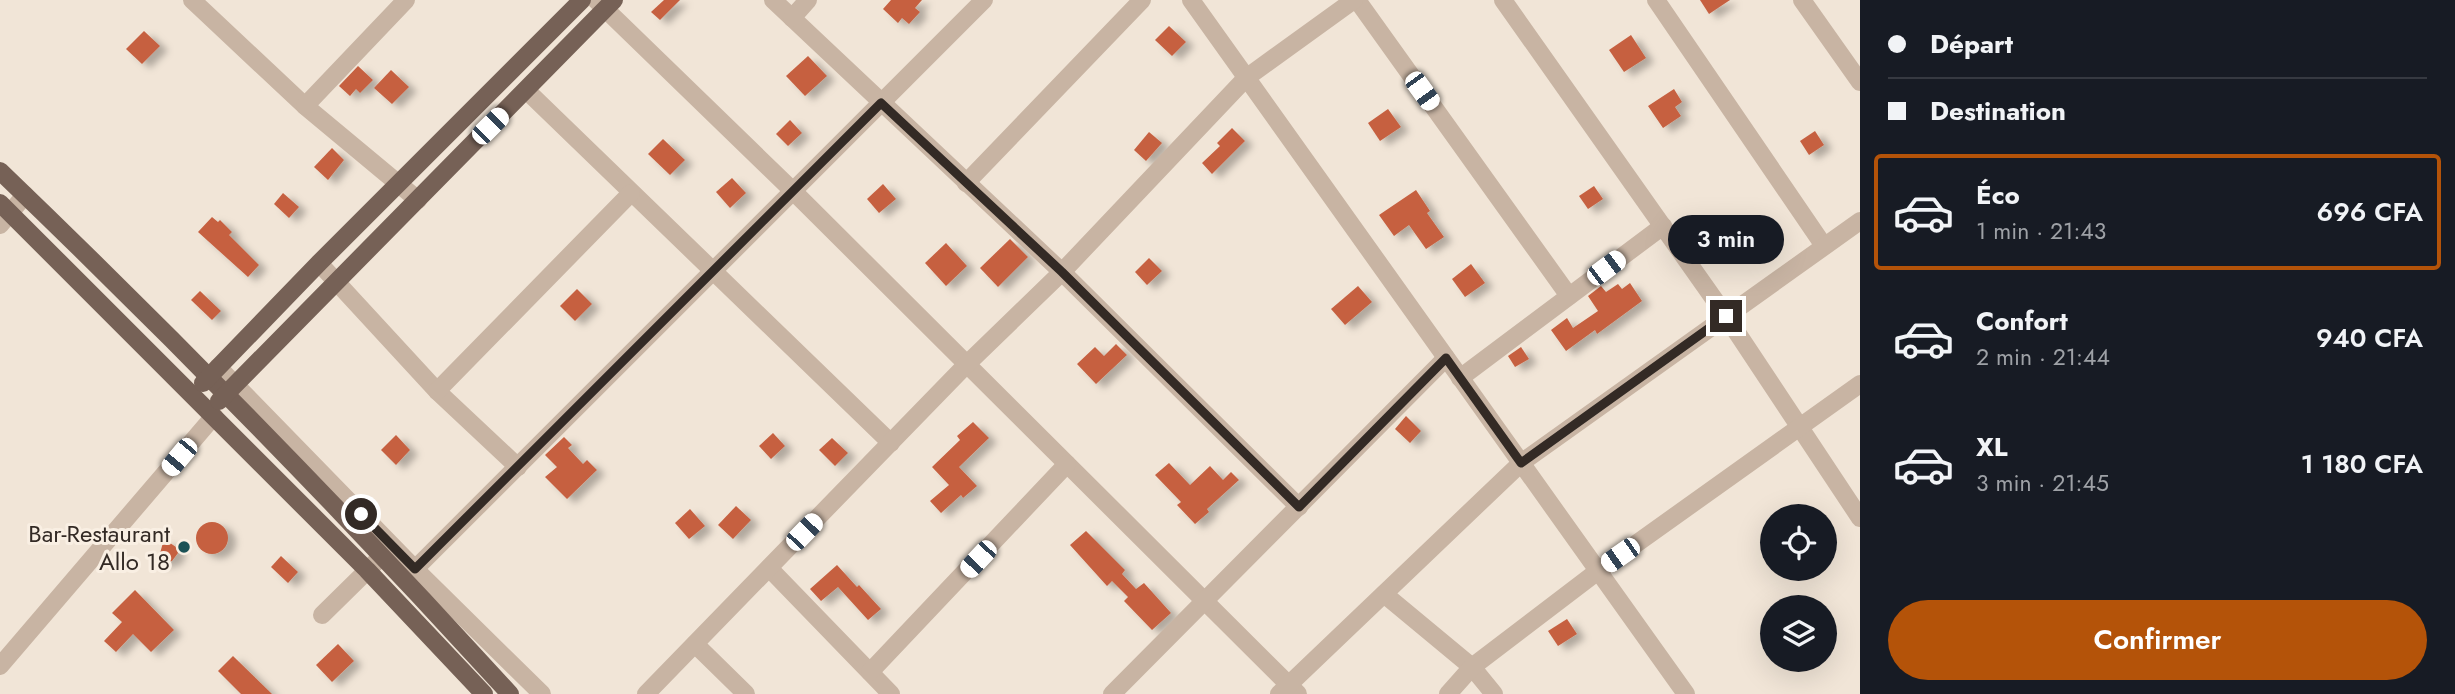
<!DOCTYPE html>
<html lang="fr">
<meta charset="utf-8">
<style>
:root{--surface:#171b24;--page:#242831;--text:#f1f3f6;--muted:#9ea1a6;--line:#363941;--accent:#b45309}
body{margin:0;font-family:Jost,sans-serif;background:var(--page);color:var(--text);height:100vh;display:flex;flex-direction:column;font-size:26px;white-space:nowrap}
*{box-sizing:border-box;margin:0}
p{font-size:23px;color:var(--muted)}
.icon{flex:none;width:38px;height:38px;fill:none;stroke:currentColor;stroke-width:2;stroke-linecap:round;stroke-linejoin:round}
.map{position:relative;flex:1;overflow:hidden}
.panel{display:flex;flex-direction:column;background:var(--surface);width:595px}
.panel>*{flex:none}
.guide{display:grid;align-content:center;height:154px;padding:0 28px;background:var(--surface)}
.controls{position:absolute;left:1760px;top:504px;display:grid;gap:14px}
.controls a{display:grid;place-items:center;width:77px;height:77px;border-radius:50%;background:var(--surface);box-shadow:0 7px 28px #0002;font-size:35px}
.end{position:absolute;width:32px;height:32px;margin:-16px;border:9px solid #332a25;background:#fff;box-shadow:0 0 0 4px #fff}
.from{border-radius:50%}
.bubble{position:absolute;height:49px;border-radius:24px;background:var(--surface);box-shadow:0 7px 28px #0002;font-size:23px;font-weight:600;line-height:49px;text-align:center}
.car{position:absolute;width:21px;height:42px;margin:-21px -10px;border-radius:9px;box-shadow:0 0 5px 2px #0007;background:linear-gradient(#fff 24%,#345 0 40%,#fff 0 76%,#345 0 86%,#fff 0)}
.guide b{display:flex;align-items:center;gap:24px;height:66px;font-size:26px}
.guide b+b{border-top:2px solid var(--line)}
.guide i{width:18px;height:18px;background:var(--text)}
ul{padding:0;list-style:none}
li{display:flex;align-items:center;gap:21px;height:116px;margin:0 14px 10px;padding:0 14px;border:4px solid transparent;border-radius:7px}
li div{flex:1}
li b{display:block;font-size:26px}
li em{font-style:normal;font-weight:600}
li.on{border-color:var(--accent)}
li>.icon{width:63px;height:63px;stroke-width:1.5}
.button{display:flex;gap:14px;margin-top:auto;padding:14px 28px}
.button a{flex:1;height:80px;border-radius:42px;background:var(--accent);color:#fff;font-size:28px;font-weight:600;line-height:80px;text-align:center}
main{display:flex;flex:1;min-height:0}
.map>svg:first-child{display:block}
.building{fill:#c66040;filter:url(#shadow)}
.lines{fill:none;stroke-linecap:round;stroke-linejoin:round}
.minor{stroke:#c8b4a3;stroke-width:18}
.major{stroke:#766156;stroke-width:18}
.route{stroke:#332a25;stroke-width:9}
.poi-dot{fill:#1b5155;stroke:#f9efe3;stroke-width:2.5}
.labels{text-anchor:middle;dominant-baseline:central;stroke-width:6;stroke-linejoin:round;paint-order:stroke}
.poi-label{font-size:24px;fill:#332a25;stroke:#f9efe3;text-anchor:end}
</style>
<main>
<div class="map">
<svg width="1860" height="694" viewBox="0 0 1860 694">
<defs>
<filter id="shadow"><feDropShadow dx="8" dy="4.5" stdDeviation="3.5" flood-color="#0004"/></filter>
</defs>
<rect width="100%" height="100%" fill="#f1e5d7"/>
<g class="building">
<path d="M664 0H680L660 20 651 12Z"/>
<path d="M891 0H922L915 8 920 12 909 24 902 18 898 23 883 9Z"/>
<path d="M1700 0H1730L1709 14Z"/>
<path d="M1169 26 1186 42 1172 56 1155 40Z"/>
<path d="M144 31 160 46 142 64 126 49Z"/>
<path d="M1631 35 1646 58 1624 72 1609 50Z"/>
<path d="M808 56 827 76 805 96 786 76Z"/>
<path d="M358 66 373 80 360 93 356 89 350 96 339 86Z"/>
<path d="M391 70 409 87 392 104 374 88Z"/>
<path d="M1674 89 1682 102 1675 107 1681 116 1663 128 1648 106Z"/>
<path d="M1388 109 1401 127 1380 141 1368 123Z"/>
<path d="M790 120 802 133 788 146 776 134Z"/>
<path d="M1232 128 1245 141 1212 174 1202 163 1220 146 1217 143Z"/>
<path d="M1815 131 1824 145 1809 155 1800 141Z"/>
<path d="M1149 132 1162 143 1146 161 1134 150Z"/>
<path d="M663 139 685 160 670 175 648 154Z"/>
<path d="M332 148 344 160 328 180 314 167Z"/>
<path d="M732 178 746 193 730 208 716 192Z"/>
<path d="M883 184 896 199 879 213 867 199Z"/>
<path d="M1594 186 1603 199 1588 209 1579 196Z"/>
<path d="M1416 190 1430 211 1427 213 1444 237 1426 249 1409 225 1394 236 1379 215Z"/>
<path d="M283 193 299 207 289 218 274 204Z"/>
<path d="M212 217 218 222 220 220 232 232 229 235 259 265 248 277 198 232Z"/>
<path d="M1010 239 1028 257 998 287 980 268Z"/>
<path d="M946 243 967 266 946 286 925 263Z"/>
<path d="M1149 258 1162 271 1147 285 1135 272Z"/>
<path d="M1471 264 1485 283 1465 297 1452 279Z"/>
<path d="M1630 283 1642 301 1597 334 1595 330 1566 351 1551 330 1567 318 1573 328 1598 311 1588 296 1601 286 1606 292 1618 284 1622 289Z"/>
<path d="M1358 286 1372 302 1345 325 1331 309Z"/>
<path d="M577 289 592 304 575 321 560 306Z"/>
<path d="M200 291 221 311 212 320 191 300Z"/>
<path d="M1116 344 1127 355 1096 384 1077 364 1095 347 1104 356Z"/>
<path d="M1521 347 1529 359 1515 367 1508 356Z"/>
<path d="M1406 416 1421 431 1410 443 1395 429Z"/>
<path d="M973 422 989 438 959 467 977 486 963 498 961 495 941 513 930 501 949 485 932 467 960 440 957 436Z"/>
<path d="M773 433 785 446 771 459 759 446Z"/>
<path d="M396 435 410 450 396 465 381 450Z"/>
<path d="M564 437 572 445 568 448 583 464 587 460 597 470 567 499 545 477 557 467 545 455Z"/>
<path d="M832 438 848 453 835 466 819 450Z"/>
<path d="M1169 463 1190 485 1210 466 1223 480 1231 472 1239 480 1207 509 1209 512 1195 524 1177 505 1181 502 1155 475Z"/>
<path d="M736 506 751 520 733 539 718 525Z"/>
<path d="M690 509 705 526 689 539 675 523Z"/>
<circle cx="212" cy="538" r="16"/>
<path d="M1086 531 1125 570 1122 574 1136 589 1144 583 1171 613 1152 630 1124 601 1128 597 1112 581 1107 586 1070 545Z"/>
<path d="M164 539 176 547 178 553 172 561 157 564Z"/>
<path d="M281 556 298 572 288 583 271 567Z"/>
<path d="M837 565 857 587 859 585 881 609 868 620 838 587 821 601 810 589Z"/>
<path d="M135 590 174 630 151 652 133 634 116 652 104 641 122 622 112 613Z"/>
<path d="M1567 619 1577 634 1558 646 1548 631Z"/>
<path d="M338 644 354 661 332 682 316 665Z"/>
<path d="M233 656 272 694H241L218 671Z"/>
</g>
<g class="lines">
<g class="minor">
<path d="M192 0 305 106 418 200"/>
<path d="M596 0 793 191 1298 694"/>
<path d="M773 0 1062 272 1299 507"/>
<path d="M1191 0 1686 694"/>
<path d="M1357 0 1569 296"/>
<path d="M1503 0 1726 316 1860 518"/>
<path d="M1656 0 1824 246"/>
<path d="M1802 0 1860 82"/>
<path d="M792 18 808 0"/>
<path d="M526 90 891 443"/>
<path d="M305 106 406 0"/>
<path d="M966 183 1142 0"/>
<path d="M0 225 25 195"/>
<path d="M319 263 437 391 518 467"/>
<path d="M218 367 415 569 542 694"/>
<path d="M1460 378 1663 226"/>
<path d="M437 391 631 193"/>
<path d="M769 568 891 694"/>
<path d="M415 569 984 0"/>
<path d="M1384 594 1472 667 1494 694"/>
<path d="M322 615 383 555"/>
<path d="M695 644 746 694"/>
<path d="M0 666 214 416"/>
<path d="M870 672 1067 464"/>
<path d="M646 694 967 364 1062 272 1246 78 1354 0"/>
<path d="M1112 694 1446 358"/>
<path d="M1279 694 1521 463 1860 221"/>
<path d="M1448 694 1472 667 1598 571 1860 384"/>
</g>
<g class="major">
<path d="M0 171C176 340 346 514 510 694"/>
<path d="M0 203 367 570 484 694"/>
<path d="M203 383 319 263 582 0"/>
<path d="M219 401 614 0"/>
</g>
</g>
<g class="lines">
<path class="route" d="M361 514 415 569 881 103 1062 272 1299 507 1446 358 1521 463 1726 316"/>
</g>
<circle class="poi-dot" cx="184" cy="547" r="7"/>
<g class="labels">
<g class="poi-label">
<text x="170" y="533">Bar-Restaurant<tspan x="170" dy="28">Allo 18</tspan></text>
</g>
</g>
</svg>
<div class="controls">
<a><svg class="icon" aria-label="locate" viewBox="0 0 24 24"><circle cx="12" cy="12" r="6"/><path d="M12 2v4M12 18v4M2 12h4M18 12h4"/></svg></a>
<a><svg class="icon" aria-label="layers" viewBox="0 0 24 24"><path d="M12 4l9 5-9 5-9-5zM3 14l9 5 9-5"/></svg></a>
</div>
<i class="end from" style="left:361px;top:514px"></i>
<i class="end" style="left:1726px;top:316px"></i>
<div class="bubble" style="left:1668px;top:215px;width:116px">3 min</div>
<i class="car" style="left:1422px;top:91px;rotate:144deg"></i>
<i class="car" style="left:490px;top:126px;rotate:45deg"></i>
<i class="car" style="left:1606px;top:268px;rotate:53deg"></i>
<i class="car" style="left:179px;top:457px;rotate:220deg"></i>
<i class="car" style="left:804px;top:532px;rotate:44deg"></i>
<i class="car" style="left:1620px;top:555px;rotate:235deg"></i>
<i class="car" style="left:978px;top:559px;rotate:223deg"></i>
</div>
<section class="panel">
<div class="guide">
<b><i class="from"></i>Départ</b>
<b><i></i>Destination</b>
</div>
<ul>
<li class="on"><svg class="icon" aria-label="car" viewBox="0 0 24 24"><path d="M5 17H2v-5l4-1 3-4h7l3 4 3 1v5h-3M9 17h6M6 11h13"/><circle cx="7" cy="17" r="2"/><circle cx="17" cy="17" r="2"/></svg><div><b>Éco</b><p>1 min · 21:43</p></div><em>696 CFA</em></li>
<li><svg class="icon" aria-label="car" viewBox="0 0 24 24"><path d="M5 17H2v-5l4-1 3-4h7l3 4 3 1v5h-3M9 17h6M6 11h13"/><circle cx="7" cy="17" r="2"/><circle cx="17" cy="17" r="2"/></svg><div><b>Confort</b><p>2 min · 21:44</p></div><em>940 CFA</em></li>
<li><svg class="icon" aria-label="car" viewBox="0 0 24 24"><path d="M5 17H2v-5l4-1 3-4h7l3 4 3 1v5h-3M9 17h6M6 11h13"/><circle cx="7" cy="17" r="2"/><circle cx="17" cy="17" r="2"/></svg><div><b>XL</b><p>3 min · 21:45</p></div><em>1 180 CFA</em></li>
</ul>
<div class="button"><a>Confirmer</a></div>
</section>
</main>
